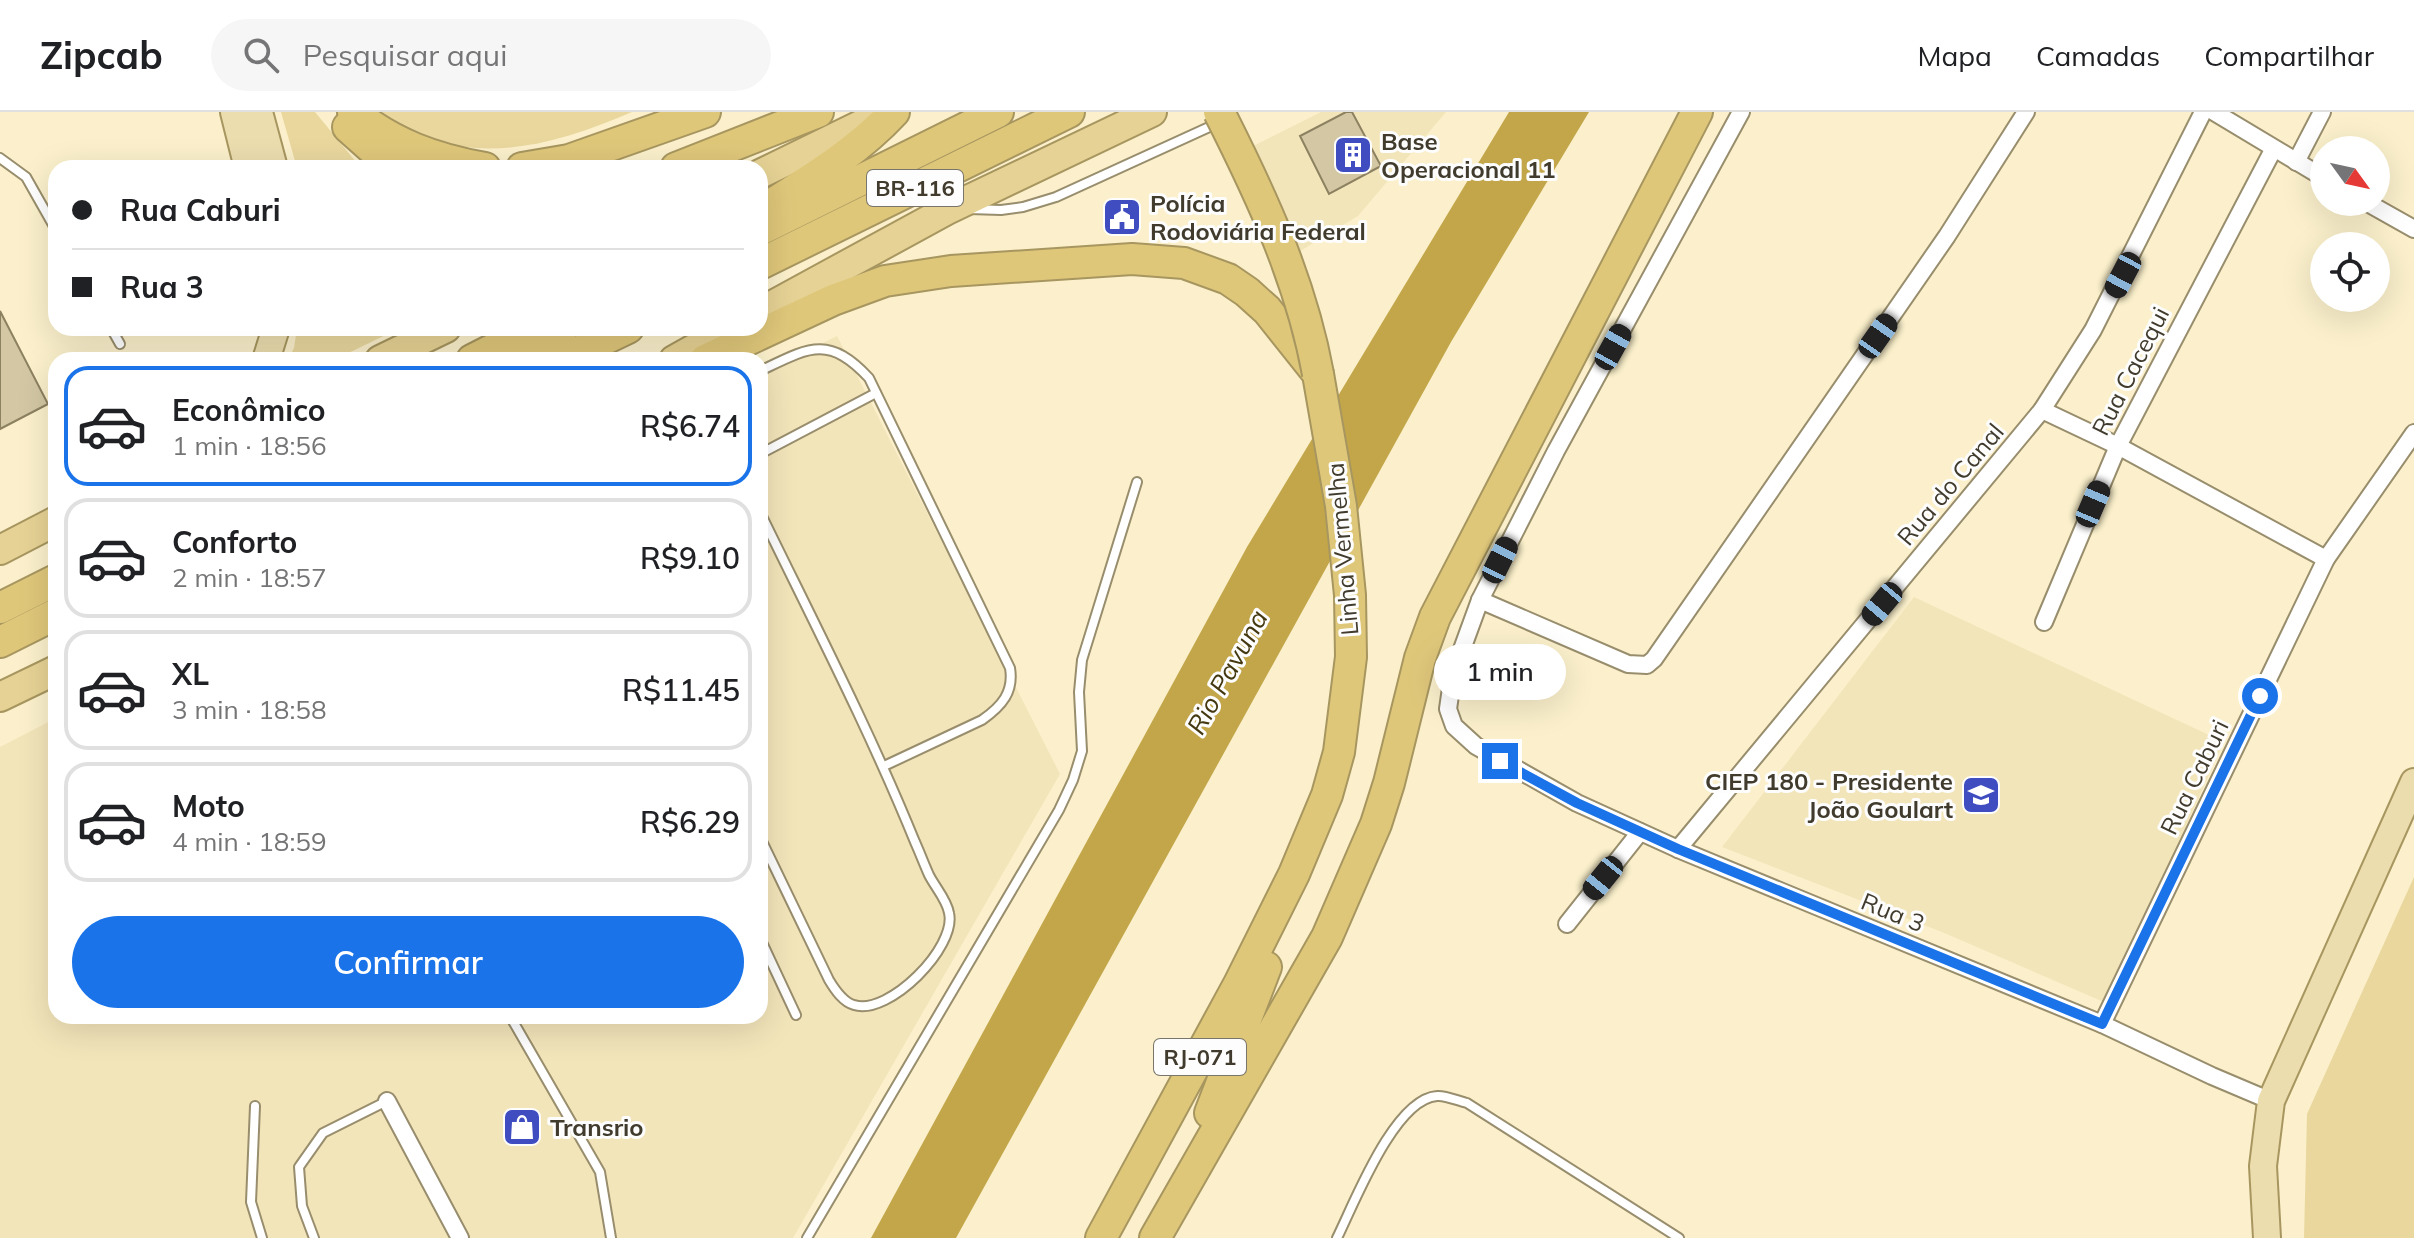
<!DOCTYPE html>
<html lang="pt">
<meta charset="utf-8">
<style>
:root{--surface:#fff;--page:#f6f6f6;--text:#202124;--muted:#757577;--line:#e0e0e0;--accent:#1a73e8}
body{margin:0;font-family:Mulish,sans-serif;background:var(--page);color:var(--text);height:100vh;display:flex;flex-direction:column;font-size:30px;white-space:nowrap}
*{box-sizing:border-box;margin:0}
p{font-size:26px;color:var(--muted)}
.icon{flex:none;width:44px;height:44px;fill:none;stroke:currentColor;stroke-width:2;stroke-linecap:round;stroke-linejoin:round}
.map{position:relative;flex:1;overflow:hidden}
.panel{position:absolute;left:48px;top:240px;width:720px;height:672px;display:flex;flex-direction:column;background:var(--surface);border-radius:24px;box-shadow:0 8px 32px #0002}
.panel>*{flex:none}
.top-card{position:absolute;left:48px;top:48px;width:720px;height:176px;border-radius:24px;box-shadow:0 8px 32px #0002;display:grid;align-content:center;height:176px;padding:0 24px;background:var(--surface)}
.needle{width:52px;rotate:123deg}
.buttons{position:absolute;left:2310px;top:24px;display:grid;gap:16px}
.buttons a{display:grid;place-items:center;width:80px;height:80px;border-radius:50%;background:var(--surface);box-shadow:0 8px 32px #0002;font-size:40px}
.end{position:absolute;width:36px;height:36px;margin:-18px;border:10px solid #1a73e8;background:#fff;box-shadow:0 0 0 4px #fff}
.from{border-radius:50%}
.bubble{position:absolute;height:56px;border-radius:28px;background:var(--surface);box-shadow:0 8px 32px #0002;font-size:26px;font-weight:600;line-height:56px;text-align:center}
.car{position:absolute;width:24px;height:48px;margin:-24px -12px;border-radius:10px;box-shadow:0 0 6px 2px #0007;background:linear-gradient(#222 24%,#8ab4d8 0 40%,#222 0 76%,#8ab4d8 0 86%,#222 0)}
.top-card b{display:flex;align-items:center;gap:28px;height:76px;font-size:30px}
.top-card b+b{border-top:2px solid var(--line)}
.top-card i{width:20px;height:20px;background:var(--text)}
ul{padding:14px 0 0;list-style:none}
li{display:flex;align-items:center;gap:24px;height:120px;margin:0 16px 12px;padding:0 8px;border:4px solid var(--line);border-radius:24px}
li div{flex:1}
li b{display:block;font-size:30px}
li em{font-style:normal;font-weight:600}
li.current{border-color:var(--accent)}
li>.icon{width:72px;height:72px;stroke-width:1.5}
.primary-button{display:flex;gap:16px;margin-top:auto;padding:16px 24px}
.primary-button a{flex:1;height:92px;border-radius:48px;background:var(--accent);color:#fff;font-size:32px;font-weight:600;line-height:92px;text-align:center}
header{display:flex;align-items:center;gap:48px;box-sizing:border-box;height:112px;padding:0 40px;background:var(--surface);border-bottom:2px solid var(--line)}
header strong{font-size:38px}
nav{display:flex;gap:44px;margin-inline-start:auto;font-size:28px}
.search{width:560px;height:72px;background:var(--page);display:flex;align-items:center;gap:20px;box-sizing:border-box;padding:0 28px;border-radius:44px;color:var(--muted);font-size:30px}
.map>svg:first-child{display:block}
.built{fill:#f3e5ba}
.green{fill:#e9d79e}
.water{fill:#c3a64a}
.building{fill:#d3c7a4;stroke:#8c8160;stroke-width:2}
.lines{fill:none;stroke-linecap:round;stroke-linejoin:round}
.service-casing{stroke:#988d6c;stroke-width:12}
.minor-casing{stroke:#988d6c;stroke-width:20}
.primary-casing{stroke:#a7965f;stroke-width:30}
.trunk-casing{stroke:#a7965f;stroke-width:32}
.motorway-casing{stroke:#a7965f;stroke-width:34}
.service{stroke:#fff;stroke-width:8}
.minor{stroke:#fff;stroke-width:16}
.primary{stroke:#ecddaf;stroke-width:26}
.trunk{stroke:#e6d294;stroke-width:28}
.motorway{stroke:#dfc77a;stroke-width:30}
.motorway-bridge-casing{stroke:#a7965f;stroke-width:34;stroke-linecap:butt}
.motorway-bridge{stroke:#dfc77a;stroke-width:30}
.route{stroke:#1a73e8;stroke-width:10}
.labels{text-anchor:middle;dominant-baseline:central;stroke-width:6;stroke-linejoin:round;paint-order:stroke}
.shield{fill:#fdfdfd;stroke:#79756b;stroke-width:2}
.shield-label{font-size:22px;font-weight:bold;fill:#403b2d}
.poi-label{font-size:24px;font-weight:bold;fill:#403b2d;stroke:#fdfdfd;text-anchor:start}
.street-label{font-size:24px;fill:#403b2d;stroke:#fdfdfd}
.water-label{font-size:26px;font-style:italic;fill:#443810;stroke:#fdfdfd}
</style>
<header>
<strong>Zipcab</strong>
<div class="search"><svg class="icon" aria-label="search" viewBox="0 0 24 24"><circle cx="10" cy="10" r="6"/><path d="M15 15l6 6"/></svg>Pesquisar aqui</div>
<nav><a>Mapa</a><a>Camadas</a><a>Compartilhar</a></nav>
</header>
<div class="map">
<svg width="2414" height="1126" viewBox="0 0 2414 1126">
<rect width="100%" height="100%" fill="#fbf0cb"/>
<g class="built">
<path d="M1321 0H1446L1358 104 1297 141 1253 34Z"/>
<path d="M837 224 1060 662 793 1126H0V635L56 606V904H760V262Z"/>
<path d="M1914 485 2224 630 2106 891 1942 820 1722 735Z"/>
</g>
<g class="green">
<path d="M281 0H315L361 56H297Z"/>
<path d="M378 0H632C546 37 460 59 378 0Z"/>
<path d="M297 216H400L334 248H288L294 236Z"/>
<path d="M2414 765V1126H2304L2307 1002Z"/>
</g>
<path class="water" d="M1509 0H1589L1451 230 956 1126H871L1247 435Z"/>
<g class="building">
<path d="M1346 0H1352L1381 54 1329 82 1300 24Z"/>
<path d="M0 199 48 292 0 317Z"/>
</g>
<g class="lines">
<g class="service-casing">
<g id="service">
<path d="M0 46 26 65 56 118"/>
<path d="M969 97 1001 98 1023 95 1056 85 1218 11"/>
<path d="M111 216 120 232"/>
<path d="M760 259C808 236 828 222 869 266L1010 556C1014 580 1002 594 982 608L884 654"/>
<path d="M760 342 876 281"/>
<path d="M760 400C813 509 869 617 915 730 920 741 924 752 929 763 935 775 947 788 949 801 957 835 889 904 854 893 843 890 835 878 829 868L760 725"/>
<path d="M760 826 796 903"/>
<path d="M510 904 600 1060 611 1126"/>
<path d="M255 994 251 1090 262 1126"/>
<path d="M314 1126 302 1094 299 1055 323 1021 387 989"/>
<path d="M807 1126 1059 698 1073 668 1082 639 1079 580 1082 548 1137 370"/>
<path d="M1337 1126C1354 1092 1394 987 1437 984 1445 983 1458 989 1467 991L1679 1126"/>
</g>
</g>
<g class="minor-casing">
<g id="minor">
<path d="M1741 0 1556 339 1480 488 1453 562 1448 597 1454 614 1476 634 1577 691 1678 737 2102 912 2212 964 2271 989"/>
<path d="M2214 0 2324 66"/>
<path d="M2296 50 2322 0"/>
<path d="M2366 90 2414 117"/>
<path d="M2042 298 2118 334 2326 447"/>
<path d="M1480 488 1628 552 1647 553 1654 547 1947 124 2026 0"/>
<path d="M2044 510 2118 334 2273 38"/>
<path d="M1678 737 2042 298 2093 218 2203 0"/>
<path d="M1567 812 1640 720"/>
<path d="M2102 912 2326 447 2414 321"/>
<path d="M387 989 460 1126"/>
</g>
</g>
<g class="primary-casing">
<g id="primary">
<path d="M234 0 248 56"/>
<path d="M259 0 274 56"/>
<path d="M266 248 276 216"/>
<path d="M2267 1126 2263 1054 2271 989 2414 670"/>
</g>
</g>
<g class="trunk-casing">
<g id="trunk">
<path d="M760 62 887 0"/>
<path d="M760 200 949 97 1152 0"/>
<path d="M380 248 446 216"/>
<path d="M674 248 731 216"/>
<path d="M0 438 56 409"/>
<path d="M0 585 56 558"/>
</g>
</g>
<g class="motorway-casing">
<g id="motorway">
<path d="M353 0C393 32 434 47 485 56"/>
<path d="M348 15 394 56"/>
<path d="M522 56 569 48 705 0"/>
<path d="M676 56 818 0"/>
<path d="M761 99C808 69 856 41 894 0"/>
<path d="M760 118 998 0"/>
<path d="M760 152 1069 0"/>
<path d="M472 248 515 226"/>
<path d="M499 248 563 216"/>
<path d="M561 248 628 216"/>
<path d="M705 248 833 188 885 169 951 159 1132 147 1184 151 1228 167 1247 180 1267 198 1318 262 1341 394 1350 483 1351 545 1339 640 1327 683 1294 762 1239 872 1101 1126"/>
<path d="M0 496 56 468"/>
<path d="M0 530 56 502"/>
<path d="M1210 1001 1266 855"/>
<path d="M1155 1126 1327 825 1376 712 1389 671 1420 546 1435 505 1697 0"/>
</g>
</g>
<use href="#service" class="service"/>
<use href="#minor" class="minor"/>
<use href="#primary" class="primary"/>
<use href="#trunk" class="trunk"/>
<use href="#motorway" class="motorway"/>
<g class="motorway-bridge-casing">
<path id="motorway-bridge" d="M1219 0C1262 85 1301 169 1318 262"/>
</g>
<use href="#motorway-bridge" class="motorway-bridge"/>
</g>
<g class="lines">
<path class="route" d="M1500 649 1577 691 1678 737 2102 912 2260 584"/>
</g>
<defs>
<g id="building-square" transform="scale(2)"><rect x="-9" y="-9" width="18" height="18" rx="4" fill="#3f4dc1" stroke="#fdfdfd"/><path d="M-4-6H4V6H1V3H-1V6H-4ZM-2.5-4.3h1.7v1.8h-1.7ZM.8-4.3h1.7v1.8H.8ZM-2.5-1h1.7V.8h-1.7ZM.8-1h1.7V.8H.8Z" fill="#fff"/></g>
<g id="civic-square" transform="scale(2)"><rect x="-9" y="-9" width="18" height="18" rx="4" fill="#3f4dc1" stroke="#fdfdfd"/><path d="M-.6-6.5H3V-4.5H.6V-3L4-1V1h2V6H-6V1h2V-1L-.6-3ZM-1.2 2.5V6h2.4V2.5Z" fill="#fff"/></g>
<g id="school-square" transform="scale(2)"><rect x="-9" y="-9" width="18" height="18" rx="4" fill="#3f4dc1" stroke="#fdfdfd"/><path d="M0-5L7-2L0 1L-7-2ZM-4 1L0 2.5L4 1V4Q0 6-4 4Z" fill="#fff"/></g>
<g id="shop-square" transform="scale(2)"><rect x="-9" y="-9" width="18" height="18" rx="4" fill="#3f4dc1" stroke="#fdfdfd"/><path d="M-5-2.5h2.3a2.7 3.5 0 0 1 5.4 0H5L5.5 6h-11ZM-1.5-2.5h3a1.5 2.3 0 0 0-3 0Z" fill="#fff"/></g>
</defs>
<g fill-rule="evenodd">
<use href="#building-square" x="1353" y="43"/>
<use href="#civic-square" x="1122" y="105"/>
<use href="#school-square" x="1981" y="683"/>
<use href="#shop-square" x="522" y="1015"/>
</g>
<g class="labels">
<g class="shield">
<rect x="867" y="58" width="96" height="36" rx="6"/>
<rect x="1154" y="927" width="92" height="36" rx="6"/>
</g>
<g class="shield-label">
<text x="915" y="76">BR-116</text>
<text x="1200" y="945">RJ-071</text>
</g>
<g class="poi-label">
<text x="1381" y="29">Base<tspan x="1381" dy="28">Operacional 11</tspan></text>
<text x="1150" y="91">Polícia<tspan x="1150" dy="28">Rodoviária Federal</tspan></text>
<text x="1953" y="669" text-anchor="end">CIEP 180 - Presidente<tspan x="1953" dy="28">João Goulart</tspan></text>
<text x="550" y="1015">Transrio</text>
</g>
<g class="street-label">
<text transform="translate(2130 259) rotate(-63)">Rua Cacequi</text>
<text transform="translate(1950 372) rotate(-50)">Rua do Canal</text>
<text transform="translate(1342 437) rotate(-95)">Linha Vermelha</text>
<text transform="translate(2194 665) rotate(-64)">Rua Caburi</text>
<text transform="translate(1893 800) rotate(22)">Rua 3</text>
</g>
<g class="water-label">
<text transform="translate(1227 560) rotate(-61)">Rio Pavuna</text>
</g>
</g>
</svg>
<div class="buttons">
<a><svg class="needle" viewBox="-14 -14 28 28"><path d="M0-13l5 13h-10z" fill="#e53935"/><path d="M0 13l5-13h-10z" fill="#757577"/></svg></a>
<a><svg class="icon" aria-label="locate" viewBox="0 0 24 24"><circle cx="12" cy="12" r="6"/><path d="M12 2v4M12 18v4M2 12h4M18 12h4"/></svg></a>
</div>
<i class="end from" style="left:2260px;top:584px"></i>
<i class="end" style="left:1500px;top:649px"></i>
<div class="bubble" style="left:1434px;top:532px;width:132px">1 min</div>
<i class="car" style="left:2123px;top:163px;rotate:208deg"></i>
<i class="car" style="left:1878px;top:224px;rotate:35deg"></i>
<i class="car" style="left:1613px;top:235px;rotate:29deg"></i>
<i class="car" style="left:2093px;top:392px;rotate:23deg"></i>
<i class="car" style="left:1500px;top:448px;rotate:26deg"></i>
<i class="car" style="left:1882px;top:492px;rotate:220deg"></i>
<i class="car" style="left:1603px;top:766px;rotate:219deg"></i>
<div class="top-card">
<b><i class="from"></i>Rua Caburi</b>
<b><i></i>Rua 3</b>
</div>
<section class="panel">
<ul>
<li class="current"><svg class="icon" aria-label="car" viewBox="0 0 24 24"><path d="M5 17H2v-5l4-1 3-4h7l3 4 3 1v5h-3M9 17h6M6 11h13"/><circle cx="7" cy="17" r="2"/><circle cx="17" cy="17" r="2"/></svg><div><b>Econômico</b><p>1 min · 18:56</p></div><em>R$6.74</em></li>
<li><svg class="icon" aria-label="car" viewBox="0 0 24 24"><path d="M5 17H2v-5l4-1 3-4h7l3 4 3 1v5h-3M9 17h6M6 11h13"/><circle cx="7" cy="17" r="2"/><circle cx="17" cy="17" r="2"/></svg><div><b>Conforto</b><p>2 min · 18:57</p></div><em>R$9.10</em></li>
<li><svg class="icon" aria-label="car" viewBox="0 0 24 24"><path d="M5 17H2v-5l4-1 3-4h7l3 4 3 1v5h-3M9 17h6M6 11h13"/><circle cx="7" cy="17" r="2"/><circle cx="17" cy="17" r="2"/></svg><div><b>XL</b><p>3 min · 18:58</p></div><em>R$11.45</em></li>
<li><svg class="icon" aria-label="car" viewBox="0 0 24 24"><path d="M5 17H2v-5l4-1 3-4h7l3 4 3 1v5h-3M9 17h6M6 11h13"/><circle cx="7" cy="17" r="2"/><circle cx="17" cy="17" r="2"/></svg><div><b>Moto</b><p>4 min · 18:59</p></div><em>R$6.29</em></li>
</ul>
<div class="primary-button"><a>Confirmar</a></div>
</section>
</div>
